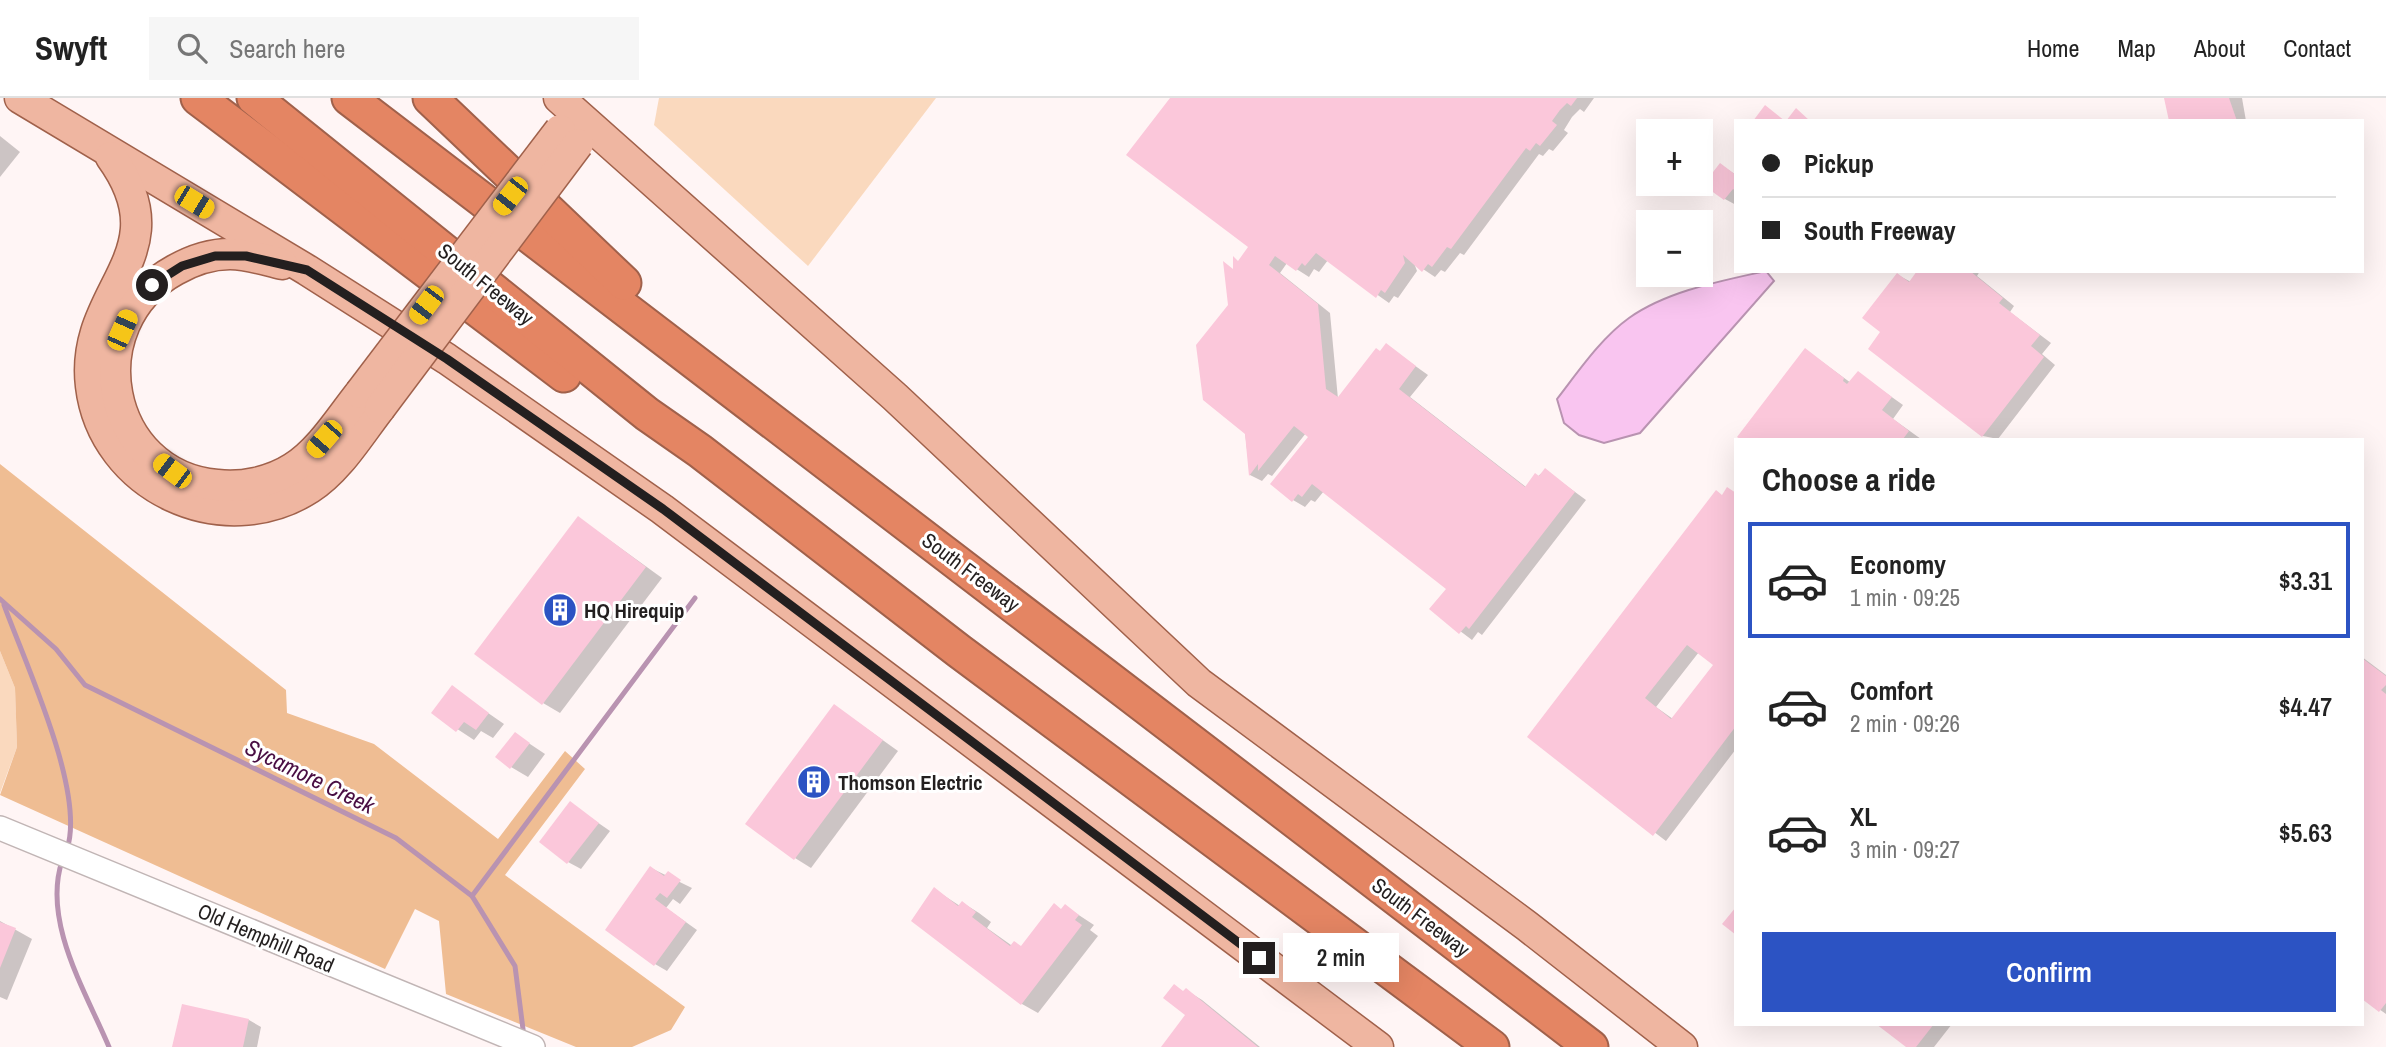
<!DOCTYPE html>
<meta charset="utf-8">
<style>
:root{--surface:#fff;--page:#f6f6f6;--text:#222;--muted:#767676;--line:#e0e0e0;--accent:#2c53c3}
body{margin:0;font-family:"Archivo Narrow",sans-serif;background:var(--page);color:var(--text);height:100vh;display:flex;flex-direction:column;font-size:26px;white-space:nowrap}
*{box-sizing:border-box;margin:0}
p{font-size:23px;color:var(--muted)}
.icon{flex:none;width:38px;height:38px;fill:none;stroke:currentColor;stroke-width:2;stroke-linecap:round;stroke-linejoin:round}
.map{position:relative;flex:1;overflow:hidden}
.panel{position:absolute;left:1734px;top:340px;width:630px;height:588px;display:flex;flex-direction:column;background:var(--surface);border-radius:0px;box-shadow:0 7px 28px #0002}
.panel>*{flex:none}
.guide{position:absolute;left:1734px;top:21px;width:630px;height:154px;border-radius:0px;box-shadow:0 7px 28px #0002;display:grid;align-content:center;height:154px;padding:0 28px;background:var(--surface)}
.tools{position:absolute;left:1636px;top:21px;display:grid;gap:14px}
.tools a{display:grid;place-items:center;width:77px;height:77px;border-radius:0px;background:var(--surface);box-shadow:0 7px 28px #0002;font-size:35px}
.end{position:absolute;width:32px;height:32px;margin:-16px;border:9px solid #231f1f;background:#fff;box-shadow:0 0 0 4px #fff}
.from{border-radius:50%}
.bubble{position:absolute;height:49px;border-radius:0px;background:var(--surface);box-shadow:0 7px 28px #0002;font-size:23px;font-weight:600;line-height:49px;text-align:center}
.car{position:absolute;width:21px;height:42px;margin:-21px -10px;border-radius:9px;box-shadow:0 0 5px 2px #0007;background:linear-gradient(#f5c518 24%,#345 0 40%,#f5c518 0 76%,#345 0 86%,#f5c518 0)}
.guide b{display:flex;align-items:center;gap:24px;height:66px;font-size:26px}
.guide b+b{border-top:2px solid var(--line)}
.guide i{width:18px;height:18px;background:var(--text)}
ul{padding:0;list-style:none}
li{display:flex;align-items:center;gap:21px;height:116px;margin:0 14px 10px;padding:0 14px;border:4px solid transparent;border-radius:0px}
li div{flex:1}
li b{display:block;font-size:26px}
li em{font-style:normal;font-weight:600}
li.current{border-color:var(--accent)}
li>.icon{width:63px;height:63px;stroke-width:1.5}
h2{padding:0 28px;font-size:32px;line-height:84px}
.action{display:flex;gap:14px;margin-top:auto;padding:14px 28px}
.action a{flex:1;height:80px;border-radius:0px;background:var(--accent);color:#fff;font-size:28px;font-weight:600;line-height:80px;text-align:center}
header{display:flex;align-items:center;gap:42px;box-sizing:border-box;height:98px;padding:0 35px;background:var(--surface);border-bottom:2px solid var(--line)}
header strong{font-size:33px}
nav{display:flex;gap:38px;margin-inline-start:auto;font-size:24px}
.search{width:490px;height:63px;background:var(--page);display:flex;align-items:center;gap:18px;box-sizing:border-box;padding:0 24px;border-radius:0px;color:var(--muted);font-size:26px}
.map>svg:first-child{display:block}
.green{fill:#fad9be}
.forest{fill:#efbd93}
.water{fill:#f9c5f0;stroke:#b993b1;stroke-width:2}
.shadow{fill:#0003;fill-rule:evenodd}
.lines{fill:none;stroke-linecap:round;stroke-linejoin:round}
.stream{stroke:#b993b1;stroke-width:5}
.building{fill:#fbc7da;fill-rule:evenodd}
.minor-casing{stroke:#c1b5b5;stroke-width:26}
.major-casing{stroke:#a0614b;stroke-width:33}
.highway-casing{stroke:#a0614b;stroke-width:37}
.minor{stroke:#fff;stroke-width:23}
.major{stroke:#efb6a1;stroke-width:30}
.highway{stroke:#e48563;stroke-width:33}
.major-bridge-casing{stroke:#a0614b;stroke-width:33;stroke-linecap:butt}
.major-bridge{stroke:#efb6a1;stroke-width:30}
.route{stroke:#231f1f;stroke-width:9}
.labels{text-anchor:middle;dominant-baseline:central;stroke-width:6;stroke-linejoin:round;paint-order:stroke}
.street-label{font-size:21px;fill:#231f1f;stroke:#fff}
.poi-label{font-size:21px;font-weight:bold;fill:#231f1f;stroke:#fff;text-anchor:start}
.water-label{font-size:23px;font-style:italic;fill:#490e43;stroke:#fff}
</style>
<header>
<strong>Swyft</strong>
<div class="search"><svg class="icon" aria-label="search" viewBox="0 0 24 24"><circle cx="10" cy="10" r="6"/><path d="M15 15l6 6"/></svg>Search here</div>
<nav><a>Home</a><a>Map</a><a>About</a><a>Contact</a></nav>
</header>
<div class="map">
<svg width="2386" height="949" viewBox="0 0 2386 949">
<rect width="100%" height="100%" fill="#fff5f5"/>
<g class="green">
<path d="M659 0H936L808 168 654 27Z"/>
<path d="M0 553 15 590 17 649 0 695Z"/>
</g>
<path class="forest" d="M0 366 286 592 287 615 374 646 498 741 565 653 585 671 505 777 685 909 671 932 632 949H576L446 896 439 823 415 811 385 871 0 697 17 649 15 590 0 553Z"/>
<path class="water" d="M1766 173 1774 183 1640 335 1604 345 1579 337 1564 325 1557 301C1578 274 1601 240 1629 220 1667 193 1721 183 1766 173Z"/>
<g class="shadow">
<path d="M1173 0H1594L1584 14 1580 11 1572 19 1564 32 1568 35 1553 53 1549 51 1543 58 1539 56 1464 157 1460 155 1445 174 1441 172 1435 179 1414 165 1417 173 1398 200 1394 198 1389 205 1328 162 1319 174 1314 171 1309 179 1287 165 1280 175 1330 215 1338 301 1386 247 1428 277 1410 299 1526 389 1545 372 1586 402 1482 537 1478 534 1472 542 1431 511 1448 491 1324 393 1315 404 1311 402 1305 409 1293 402 1310 339 1306 335 1272 378 1268 376 1262 383 1250 377 1230 207 1234 172 1250 149Z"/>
<path d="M2165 0H2242L2246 23H2171Z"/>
<path d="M0 38 20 54 0 79Z"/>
<path d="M1721 67 1736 77V107L1725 101Z"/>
<path d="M1920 173H1980L1977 178 2014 208 2010 214 2051 245 2042 256 2055 267 1998 341 1983 338 1883 234 1898 177 1911 184Z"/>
<path d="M1806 252 1851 285 1858 275 1903 307 1893 321 1921 341H1743L1739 338Z"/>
<path d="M1736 396V651L1666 743 1529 639 1723 398ZM1699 554 1715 566 1673 621 1656 609Z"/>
<path d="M579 420 662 480 560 615 543 605Z"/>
<path d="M2362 559 2386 577V916L2362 899Z"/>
<path d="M452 590 504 626 493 640 481 633 474 642 433 615Z"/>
<path d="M835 608 898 653 811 770 795 760Z"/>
<path d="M515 636 545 656 528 679 511 669Z"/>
<path d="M571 706 610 733 581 771 568 764Z"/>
<path d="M651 770 692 790 680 806 673 801 666 810 697 832 667 873 655 866Z"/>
<path d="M934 791 960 808 963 805 979 815 991 824 987 830 1011 847 1022 849 1065 808 1094 827 1090 832 1098 838 1038 915 1022 906Z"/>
<path d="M0 823 32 841 7 902 0 899Z"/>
<path d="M1186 892 1202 902 1260 949H1163L1187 917Z"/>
<path d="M249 922 261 929 257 949H174Z"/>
<path d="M1879 926H1952L1934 949H1909Z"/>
</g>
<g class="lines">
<g class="stream">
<path d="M0 501 56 551 85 587 396 740 472 798 515 868 524 939"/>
<path d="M4 507C25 565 86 694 67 751"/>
<path d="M62 763C42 824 86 894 109 949"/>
<path d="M472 798 695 500"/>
</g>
</g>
<g class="building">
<path d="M1170 0H1577L1571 8 1567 5 1560 12 1552 23 1557 27 1540 48 1536 45 1530 53 1526 50 1451 151 1447 149 1432 169 1428 166 1422 174 1403 157 1405 165 1385 195 1381 192 1376 200 1316 155 1305 168 1302 165 1296 173 1275 158 1269 167 1318 206 1326 291 1338 299 1376 250 1380 253 1386 245 1416 268 1399 291 1525 389 1535 375 1539 378 1545 370 1575 394 1469 531 1466 528 1459 536 1429 511 1446 491 1312 386 1302 399 1298 396 1292 404 1270 386 1308 339 1294 328 1258 373V366L1249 378 1245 336 1203 302 1196 247 1228 207 1223 163 1233 171V158L1238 163 1248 149 1126 57Z"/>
<path d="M2164 0H2229L2237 23H2169Z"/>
<path d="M1765 7 1785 23H1753Z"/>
<path d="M1796 10 1810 23H1786Z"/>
<path d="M1720 65 1736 77V93L1733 91 1724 102 1703 87Z"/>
<path d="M1917 173H1970L2003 200 1999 205 2040 237 2031 248 2044 259 1982 339 1868 251 1880 234 1862 220 1897 175 1909 184Z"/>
<path d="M1805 250 1844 280 1843 283 1847 286 1858 273 1892 299 1882 312 1909 333 1903 341H1740L1737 339Z"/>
<path d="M1727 389 1736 395V628L1653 738 1527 639 1716 392 1722 397ZM1687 547 1713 567 1671 621 1645 600Z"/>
<path d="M578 418 646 469 542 607 474 556Z"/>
<path d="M2362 560 2386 578V587L2381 592 2386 596V905L2379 914 2362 901Z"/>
<path d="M452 587 489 615 476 632 464 624 456 634 431 615Z"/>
<path d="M834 606 883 642 794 762 745 726Z"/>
<path d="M515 634 530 645 510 671 495 659Z"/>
<path d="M570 703 599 725 567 766 539 744Z"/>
<path d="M650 768 664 778 668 773 681 782 667 800 660 795 655 801 686 824 654 868 605 832Z"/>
<path d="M934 789 958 808 962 803 976 814 972 819 1010 848 1014 843 1021 848 1054 805 1061 811 1065 806 1079 817 1075 822 1082 827 1021 907 911 823Z"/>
<path d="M1736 809V837L1722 826Z"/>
<path d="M0 824 16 830 0 870Z"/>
<path d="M1174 886 1183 893 1186 890 1258 949H1161L1185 917 1163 900Z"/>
<path d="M182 906 249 921 243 949H172Z"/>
<path d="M1876 926H1934L1916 949H1906Z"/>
</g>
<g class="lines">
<g class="minor-casing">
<path id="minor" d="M0 730 533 949"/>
</g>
<g class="major-casing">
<g id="major">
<path d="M20 0 307 172 447 261 662 411 1378 949"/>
<path d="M559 0 895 299 1199 585 1527 828 1682 949"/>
<path d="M111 59C182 157 79 191 91 288 103 390 223 446 310 390 339 371 359 337 380 310"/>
<path d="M282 166C265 162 248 156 230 156 211 156 191 163 175 172 77 226 105 377 217 387 242 390 271 384 293 370 321 352 340 320 360 295"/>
</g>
</g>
<g class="highway-casing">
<g id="highway">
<path d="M198 0 564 277"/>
<path d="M254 0 647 316 700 353 959 553 1492 949"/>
<path d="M349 0 1591 949"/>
<path d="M430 0 624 185"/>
</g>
</g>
<use href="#minor" class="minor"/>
<use href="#major" class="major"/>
<use href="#highway" class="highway"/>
<g class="major-bridge-casing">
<g id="major-bridge">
<path d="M360 295 560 32"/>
<path d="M380 310 578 46"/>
</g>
</g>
<use href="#major-bridge" class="major-bridge"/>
</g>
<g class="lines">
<path class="route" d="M152 187 182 168 215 158H246L307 172 447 261 663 411 1259 860"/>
</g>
<defs>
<g id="building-disc" transform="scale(1.75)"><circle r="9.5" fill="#2c53c3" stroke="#fff"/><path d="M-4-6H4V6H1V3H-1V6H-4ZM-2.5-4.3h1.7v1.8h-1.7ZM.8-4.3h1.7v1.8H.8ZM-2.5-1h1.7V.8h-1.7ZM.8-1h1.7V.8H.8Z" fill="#fff"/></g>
</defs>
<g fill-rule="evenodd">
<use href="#building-disc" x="560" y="512"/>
<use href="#building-disc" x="814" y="684"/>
</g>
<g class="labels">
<g class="street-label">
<text transform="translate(486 186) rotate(39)">South Freeway</text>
<text transform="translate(971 474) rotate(37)">South Freeway</text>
<text transform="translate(1421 819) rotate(37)">South Freeway</text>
<text transform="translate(266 840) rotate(23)">Old Hemphill Road</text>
</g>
<g class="poi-label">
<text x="584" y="512">HQ Hirequip</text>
<text x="838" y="684">Thomson Electric</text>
</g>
<g class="water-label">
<text transform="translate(310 678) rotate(26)">Sycamore Creek</text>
</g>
</g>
</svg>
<div class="tools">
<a>+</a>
<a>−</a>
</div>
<i class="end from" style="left:152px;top:187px"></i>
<i class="end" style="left:1259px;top:860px"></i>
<div class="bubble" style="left:1283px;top:835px;width:116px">2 min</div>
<i class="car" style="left:510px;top:98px;rotate:218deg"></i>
<i class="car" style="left:194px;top:104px;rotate:121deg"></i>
<i class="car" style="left:426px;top:207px;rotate:217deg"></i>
<i class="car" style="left:122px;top:232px;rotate:24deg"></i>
<i class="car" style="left:324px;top:341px;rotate:221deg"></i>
<i class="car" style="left:172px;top:373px;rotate:307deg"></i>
<div class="guide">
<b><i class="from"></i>Pickup</b>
<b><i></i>South Freeway</b>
</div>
<section class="panel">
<h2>Choose a ride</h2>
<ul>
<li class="current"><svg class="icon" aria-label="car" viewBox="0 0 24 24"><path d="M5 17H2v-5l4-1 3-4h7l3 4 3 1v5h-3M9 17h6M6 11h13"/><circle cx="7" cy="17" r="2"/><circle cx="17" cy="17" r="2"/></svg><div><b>Economy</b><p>1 min · 09:25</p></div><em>$3.31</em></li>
<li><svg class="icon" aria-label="car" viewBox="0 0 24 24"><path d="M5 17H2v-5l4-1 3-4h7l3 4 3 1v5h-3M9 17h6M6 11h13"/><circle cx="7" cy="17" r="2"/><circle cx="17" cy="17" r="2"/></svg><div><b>Comfort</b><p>2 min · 09:26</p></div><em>$4.47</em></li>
<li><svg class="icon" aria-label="car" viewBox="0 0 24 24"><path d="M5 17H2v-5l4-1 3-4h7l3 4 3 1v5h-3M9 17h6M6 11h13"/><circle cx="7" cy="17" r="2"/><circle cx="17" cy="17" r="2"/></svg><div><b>XL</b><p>3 min · 09:27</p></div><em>$5.63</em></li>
</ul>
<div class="action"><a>Confirm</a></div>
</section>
</div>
